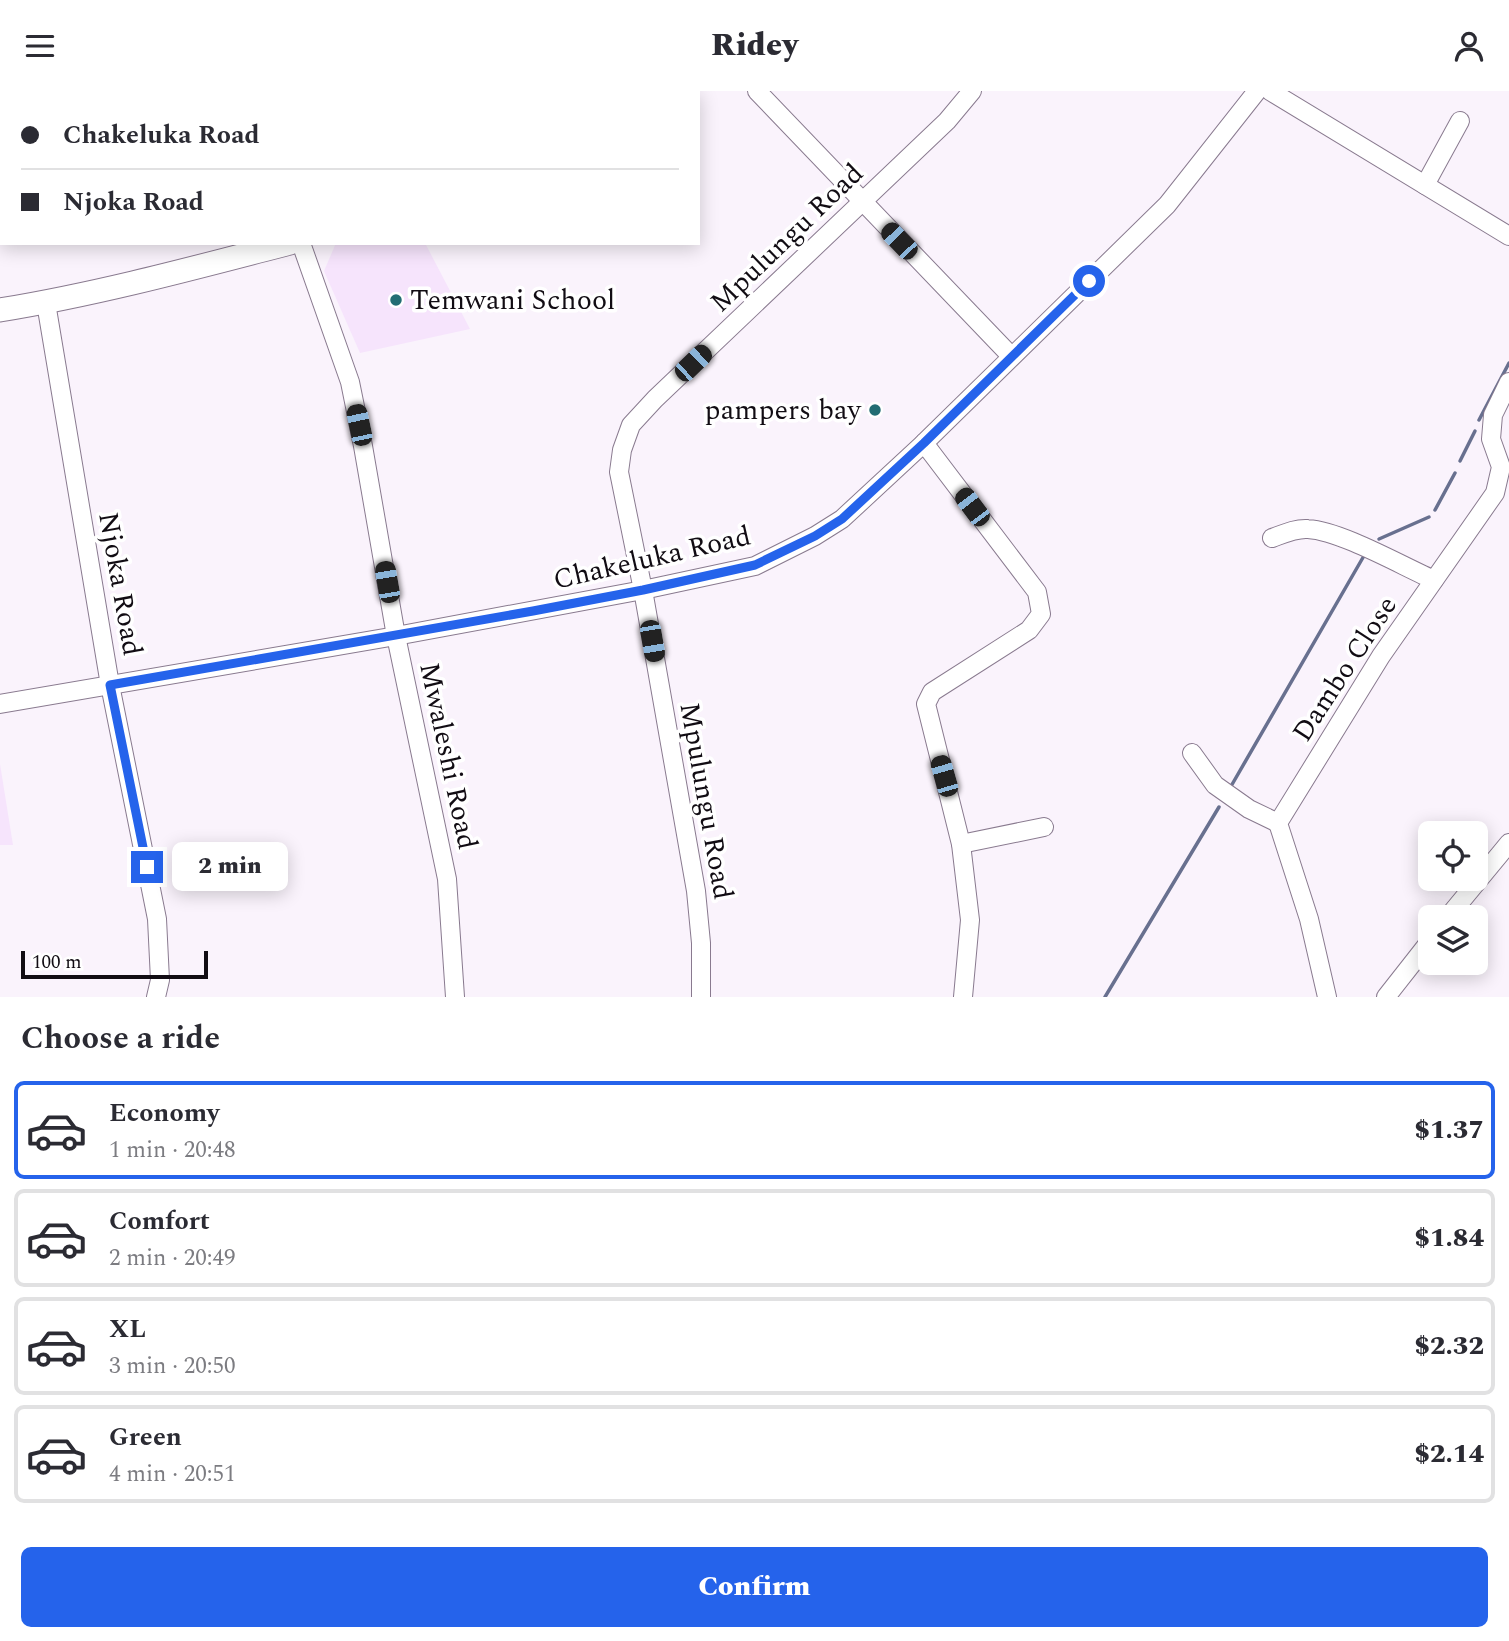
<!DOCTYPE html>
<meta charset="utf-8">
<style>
:root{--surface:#fff;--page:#f2f2f3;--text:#2b2b33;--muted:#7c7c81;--line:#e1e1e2;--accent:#2563eb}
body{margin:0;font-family:Spectral,serif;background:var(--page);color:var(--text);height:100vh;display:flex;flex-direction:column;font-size:26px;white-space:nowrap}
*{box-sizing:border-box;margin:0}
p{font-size:23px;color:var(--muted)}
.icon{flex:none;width:38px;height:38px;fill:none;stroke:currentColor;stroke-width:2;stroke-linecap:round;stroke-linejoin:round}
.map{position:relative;height:906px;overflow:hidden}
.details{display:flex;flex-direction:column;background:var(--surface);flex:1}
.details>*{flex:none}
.banner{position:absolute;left:0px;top:0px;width:700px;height:154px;box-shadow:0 4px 18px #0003;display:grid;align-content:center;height:154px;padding:0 21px;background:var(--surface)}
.controls{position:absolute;left:1418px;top:730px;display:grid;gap:14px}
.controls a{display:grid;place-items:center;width:70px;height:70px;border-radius:10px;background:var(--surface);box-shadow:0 4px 18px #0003;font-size:35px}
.scale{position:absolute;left:21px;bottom:18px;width:187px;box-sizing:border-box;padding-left:7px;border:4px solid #110c13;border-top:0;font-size:19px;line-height:24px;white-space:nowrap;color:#110c13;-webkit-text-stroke:5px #fff;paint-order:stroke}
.end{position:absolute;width:32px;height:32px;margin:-16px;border:9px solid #2563eb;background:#fff;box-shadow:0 0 0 4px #fff}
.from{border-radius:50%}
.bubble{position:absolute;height:49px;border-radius:10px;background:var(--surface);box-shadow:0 4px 18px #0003;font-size:23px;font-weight:800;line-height:49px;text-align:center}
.car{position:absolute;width:21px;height:42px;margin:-21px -10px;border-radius:9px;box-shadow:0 0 5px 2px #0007;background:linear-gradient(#222 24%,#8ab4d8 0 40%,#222 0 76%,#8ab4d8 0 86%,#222 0)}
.banner b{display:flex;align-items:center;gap:24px;height:66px;font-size:26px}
.banner b+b{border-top:2px solid var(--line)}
.banner i{width:18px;height:18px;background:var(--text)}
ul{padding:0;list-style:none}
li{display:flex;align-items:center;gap:21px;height:98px;margin:0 14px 10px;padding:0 7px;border:4px solid var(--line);border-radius:10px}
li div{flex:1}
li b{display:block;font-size:26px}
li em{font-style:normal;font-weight:800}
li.selected{border-color:var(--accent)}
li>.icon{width:63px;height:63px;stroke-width:1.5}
h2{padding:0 21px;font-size:32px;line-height:84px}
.primary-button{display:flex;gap:14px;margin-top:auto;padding:14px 21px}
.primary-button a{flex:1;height:80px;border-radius:10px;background:var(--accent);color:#fff;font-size:28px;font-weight:800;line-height:80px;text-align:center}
header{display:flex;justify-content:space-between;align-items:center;height:91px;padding:0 21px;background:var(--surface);font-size:32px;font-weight:800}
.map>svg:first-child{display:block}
.built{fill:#f6e4fc}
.green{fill:#eecdd5}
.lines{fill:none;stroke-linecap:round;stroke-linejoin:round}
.stream{stroke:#68708f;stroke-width:3.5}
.minor-casing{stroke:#897a8f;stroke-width:20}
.major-casing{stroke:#897a8f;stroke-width:25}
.minor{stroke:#fff;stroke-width:18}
.major{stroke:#fff;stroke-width:23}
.route{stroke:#2563eb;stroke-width:9}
.poi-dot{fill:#226d73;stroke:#fff;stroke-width:2.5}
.labels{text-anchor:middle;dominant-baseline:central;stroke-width:7;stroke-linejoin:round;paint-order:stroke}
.street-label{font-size:28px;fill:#110c13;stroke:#fff}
.poi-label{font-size:28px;fill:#110c13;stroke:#fff;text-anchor:start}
</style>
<header><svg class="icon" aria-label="menu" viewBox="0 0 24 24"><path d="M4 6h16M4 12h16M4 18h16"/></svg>Ridey<svg class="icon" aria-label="person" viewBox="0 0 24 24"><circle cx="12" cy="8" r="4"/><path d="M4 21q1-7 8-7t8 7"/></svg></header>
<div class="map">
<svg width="1509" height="906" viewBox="0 0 1509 906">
<rect width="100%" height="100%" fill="#faf3fc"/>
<g class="built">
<path d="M336 152H425L470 238 360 262 324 180Z"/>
<path d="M0 673 13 754H0Z"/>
</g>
<path class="green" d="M0 0H331L2 2 0 100Z"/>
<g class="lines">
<g class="stream">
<path d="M1479 329 1509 272"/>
<path d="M1460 370 1475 340"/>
<path d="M1435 419 1455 382"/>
<path d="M1379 448 1429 426"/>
<path d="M1230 697 1365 463"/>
<path d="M1105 906 1219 716"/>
</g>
<g class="minor-casing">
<g id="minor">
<path d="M258 0V2"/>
<path d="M757 0 1011 265"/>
<path d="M1270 0 1509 145"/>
<path d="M1425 94 1460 30"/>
<path d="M301 152 350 291 363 355 396 545 447 788 455 906"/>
<path d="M46 212 110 594 157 828 160 889 156 906"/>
<path d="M924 352 1037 501 1041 523 1029 539 932 601 926 613 961 753 970 829 963 906"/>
<path d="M1272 447C1283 443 1296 437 1308 438 1341 440 1402 475 1434 489"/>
<path d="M0 613 396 545 643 499 755 475 815 445 842 428 924 352 1167 114 1257 0"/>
<path d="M1192 662 1215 694 1249 718 1278 732"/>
<path d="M961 753 1044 736"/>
<path d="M1448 826 1509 752"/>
<path d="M701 906V852L696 800 643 499 619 381 622 359 631 334 655 308 947 30 972 0"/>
<path d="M1327 906 1309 828 1278 732 1381 565 1495 402 1501 376 1491 348 1493 324 1509 291"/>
<path d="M1386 906 1430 850"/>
</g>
</g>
<g class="major-casing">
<g id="major">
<path d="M598 2 600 0"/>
<path d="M0 219C98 203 194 177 290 152"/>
</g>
</g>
<use href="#minor" class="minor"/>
<use href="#major" class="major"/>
</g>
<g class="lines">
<path class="route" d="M147 776 110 594 533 520 643 499 755 474 815 445 842 428 924 352 1089 190"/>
</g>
<g class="poi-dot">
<circle cx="396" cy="209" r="7"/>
<circle cx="875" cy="319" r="7"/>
</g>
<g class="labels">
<g class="street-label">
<text transform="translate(787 147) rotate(-44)">Mpulungu Road</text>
<text transform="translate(652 467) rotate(-13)">Chakeluka Road</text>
<text transform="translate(120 493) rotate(80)">Njoka Road</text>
<text transform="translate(1345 578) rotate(-57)">Dambo Close</text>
<text transform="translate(448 665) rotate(78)">Mwaleshi Road</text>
<text transform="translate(706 710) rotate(80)">Mpulungu Road</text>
</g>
<g class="poi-label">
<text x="410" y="209">Temwani School</text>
<text x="861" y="319" text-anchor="end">pampers bay</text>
</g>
</g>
</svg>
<div class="controls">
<a><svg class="icon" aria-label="locate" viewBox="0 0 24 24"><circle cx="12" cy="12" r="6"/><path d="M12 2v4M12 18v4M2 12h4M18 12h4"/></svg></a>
<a><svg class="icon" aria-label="layers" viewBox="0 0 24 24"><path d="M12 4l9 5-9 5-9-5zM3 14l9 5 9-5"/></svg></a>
</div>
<div class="scale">100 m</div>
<i class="end from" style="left:1089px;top:190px"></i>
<i class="end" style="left:147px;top:776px"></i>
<div class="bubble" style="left:172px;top:751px;width:116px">2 min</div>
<i class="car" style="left:899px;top:150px;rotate:316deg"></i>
<i class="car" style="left:693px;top:272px;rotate:46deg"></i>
<i class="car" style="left:359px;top:334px;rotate:348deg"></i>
<i class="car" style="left:972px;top:416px;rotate:323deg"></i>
<i class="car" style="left:387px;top:491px;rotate:350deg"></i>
<i class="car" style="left:652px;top:550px;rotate:170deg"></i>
<i class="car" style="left:944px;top:685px;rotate:344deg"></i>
<div class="banner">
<b><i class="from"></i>Chakeluka Road</b>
<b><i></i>Njoka Road</b>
</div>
</div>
<section class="details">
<h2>Choose a ride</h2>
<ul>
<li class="selected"><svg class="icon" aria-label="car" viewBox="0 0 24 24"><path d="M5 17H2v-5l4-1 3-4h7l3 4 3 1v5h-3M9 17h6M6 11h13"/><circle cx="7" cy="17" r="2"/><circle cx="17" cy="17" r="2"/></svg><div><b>Economy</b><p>1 min · 20:48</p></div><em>$1.37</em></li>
<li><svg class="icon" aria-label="car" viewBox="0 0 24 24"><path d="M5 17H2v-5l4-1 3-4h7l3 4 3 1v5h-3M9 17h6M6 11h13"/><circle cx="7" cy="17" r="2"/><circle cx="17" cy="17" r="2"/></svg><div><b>Comfort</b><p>2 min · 20:49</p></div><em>$1.84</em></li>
<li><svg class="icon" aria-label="car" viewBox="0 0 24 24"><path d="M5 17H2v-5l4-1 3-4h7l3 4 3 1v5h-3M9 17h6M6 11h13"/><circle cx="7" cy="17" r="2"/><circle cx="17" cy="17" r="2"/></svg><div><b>XL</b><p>3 min · 20:50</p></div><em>$2.32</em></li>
<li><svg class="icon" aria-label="car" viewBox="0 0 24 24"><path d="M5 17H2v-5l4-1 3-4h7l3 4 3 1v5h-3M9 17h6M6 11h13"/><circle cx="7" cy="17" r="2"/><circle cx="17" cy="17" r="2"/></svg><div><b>Green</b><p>4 min · 20:51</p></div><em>$2.14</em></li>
</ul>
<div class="primary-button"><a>Confirm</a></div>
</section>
